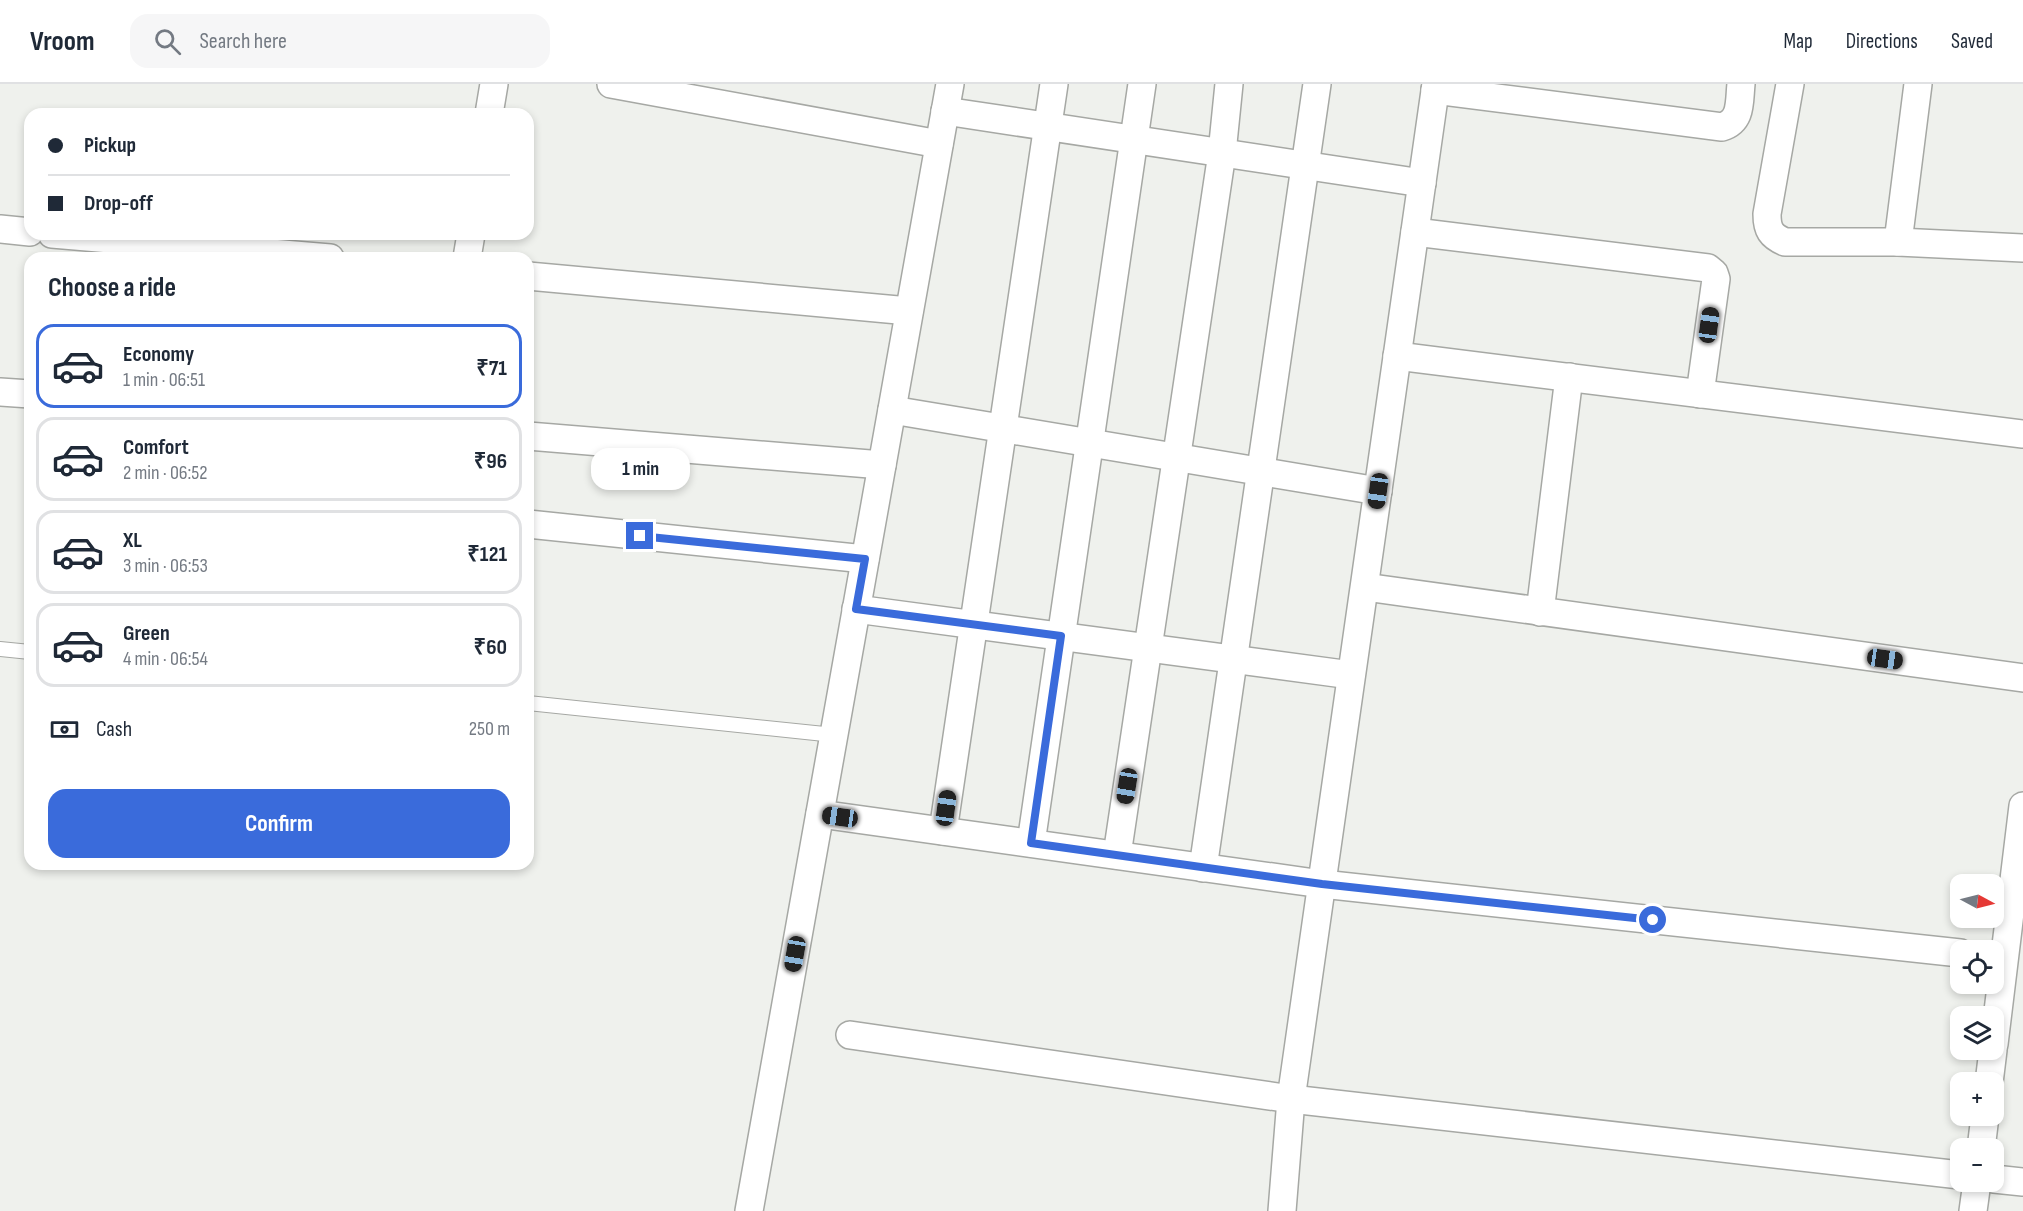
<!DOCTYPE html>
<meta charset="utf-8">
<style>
:root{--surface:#fff;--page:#f6f6f7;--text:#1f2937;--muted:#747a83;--line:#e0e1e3;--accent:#3a6bdb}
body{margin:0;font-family:"Sofia Sans Condensed",sans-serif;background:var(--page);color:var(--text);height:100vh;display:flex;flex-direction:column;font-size:22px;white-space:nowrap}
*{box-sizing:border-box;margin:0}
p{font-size:20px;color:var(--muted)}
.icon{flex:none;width:33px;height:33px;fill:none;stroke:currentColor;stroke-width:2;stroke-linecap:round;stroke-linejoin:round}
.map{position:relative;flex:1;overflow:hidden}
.details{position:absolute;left:24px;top:168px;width:510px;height:618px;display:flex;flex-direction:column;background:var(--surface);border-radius:18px;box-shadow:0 3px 9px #0003}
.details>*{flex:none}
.top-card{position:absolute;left:24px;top:24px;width:510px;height:132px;border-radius:18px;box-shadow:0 3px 9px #0003;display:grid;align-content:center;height:132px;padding:0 24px;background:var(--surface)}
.needle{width:39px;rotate:97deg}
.controls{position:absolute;left:1950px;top:790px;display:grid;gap:12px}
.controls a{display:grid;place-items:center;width:54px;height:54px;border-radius:12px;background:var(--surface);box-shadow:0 3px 9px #0003;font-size:30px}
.end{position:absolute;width:27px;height:27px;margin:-14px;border:8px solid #3a6bdb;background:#fff;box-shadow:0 0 0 3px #fff}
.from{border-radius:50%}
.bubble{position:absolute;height:42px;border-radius:18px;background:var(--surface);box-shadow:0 3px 9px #0003;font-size:20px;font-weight:700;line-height:42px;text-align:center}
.car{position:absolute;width:18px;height:36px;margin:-18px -9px;border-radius:8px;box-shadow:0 0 4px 2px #0007;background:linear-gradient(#222 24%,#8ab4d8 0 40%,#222 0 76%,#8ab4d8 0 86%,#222 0)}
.top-card b{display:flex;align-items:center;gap:21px;height:57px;font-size:22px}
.top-card b+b{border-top:2px solid var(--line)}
.top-card i{width:15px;height:15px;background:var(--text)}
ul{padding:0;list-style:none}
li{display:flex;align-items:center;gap:18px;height:84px;margin:0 12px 9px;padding:0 12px;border:3px solid var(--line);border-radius:18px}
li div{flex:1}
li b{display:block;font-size:22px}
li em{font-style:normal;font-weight:700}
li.current{border-color:var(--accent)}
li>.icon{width:54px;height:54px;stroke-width:1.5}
h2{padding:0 24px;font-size:27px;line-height:72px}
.pay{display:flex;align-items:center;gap:15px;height:66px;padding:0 24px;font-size:22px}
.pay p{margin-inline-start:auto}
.button{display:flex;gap:12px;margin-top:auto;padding:12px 24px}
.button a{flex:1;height:69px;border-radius:18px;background:var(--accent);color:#fff;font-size:24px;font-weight:700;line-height:69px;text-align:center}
header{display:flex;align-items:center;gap:36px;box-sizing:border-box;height:84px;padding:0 30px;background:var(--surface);border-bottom:2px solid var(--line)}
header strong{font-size:28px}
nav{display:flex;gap:33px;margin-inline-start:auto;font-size:21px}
.search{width:420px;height:54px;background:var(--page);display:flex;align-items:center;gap:15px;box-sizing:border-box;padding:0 21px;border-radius:18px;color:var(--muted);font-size:22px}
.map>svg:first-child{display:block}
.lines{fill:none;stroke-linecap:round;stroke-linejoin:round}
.service-casing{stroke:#a6a8a4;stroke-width:16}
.minor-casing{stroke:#a6a8a4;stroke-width:30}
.service{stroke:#fff;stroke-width:14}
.minor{stroke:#fff;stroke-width:27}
.route{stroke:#3a6bdb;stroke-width:8}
</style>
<header>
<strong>Vroom</strong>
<div class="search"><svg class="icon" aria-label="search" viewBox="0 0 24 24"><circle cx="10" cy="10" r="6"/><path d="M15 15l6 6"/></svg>Search here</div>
<nav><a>Map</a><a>Directions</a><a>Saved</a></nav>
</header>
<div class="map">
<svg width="2023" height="1127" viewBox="0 0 2023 1127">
<rect width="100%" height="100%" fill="#eff1ed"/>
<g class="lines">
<g class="service-casing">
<g id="service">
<path d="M0 565 30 568"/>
<path d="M528 619 834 651"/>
</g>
</g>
<g class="minor-casing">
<g id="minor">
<path d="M611 0 939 60"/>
<path d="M1790 0 1767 130C1767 146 1771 152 1785 158H1898L2023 164"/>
<path d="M1435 6 1722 43C1742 37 1739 18 1741 0"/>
<path d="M945 27 1422 99"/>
<path d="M489 30 494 0"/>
<path d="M0 145 30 148"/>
<path d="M1415 148 1708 184 1714 189 1716 195 1700 310"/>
<path d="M52 150 330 174"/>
<path d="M1898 158 1918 0"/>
<path d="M467 174 471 150"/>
<path d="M528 192 909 227"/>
<path d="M1397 272 2023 350"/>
<path d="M0 308 30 310"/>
<path d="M892 326 1378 407"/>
<path d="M528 352 882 381"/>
<path d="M528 440 865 475"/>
<path d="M1365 503 2023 594"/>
<path d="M856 525 1351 591"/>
<path d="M1540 528 1569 293"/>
<path d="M820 730 1322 800 1960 869"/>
<path d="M943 747 1054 0"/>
<path d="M1031 759 1142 0"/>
<path d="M1117 771 1222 69 1229 0"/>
<path d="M1203 784 1317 0"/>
<path d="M850 951 1291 1015 1960 1091"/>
<path d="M1994 960 2023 722"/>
<path d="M1989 999 1993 966"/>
<path d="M1981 1065 1985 1032"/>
<path d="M1994 1095 2023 1098"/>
<path d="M749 1127 950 0"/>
<path d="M1282 1127 1291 1015 1436 0"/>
<path d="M1973 1127 1977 1098"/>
</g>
</g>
<use href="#service" class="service"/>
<use href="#minor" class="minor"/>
</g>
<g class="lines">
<path class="route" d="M640 452 865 475 856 525 1061 552 1031 759 1322 800 1653 836"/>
</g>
</svg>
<div class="controls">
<a><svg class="needle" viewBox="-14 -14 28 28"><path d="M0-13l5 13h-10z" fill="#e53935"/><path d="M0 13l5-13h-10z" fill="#747a83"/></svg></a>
<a><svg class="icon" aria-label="locate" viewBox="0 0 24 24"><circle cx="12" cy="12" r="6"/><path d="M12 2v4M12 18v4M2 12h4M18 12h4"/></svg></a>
<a><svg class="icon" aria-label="layers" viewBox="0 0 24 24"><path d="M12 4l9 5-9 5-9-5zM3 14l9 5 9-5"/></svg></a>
<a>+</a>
<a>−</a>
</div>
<i class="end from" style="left:1653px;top:836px"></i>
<i class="end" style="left:640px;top:452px"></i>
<div class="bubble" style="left:591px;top:364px;width:99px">1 min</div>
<i class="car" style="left:1709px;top:241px;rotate:8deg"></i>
<i class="car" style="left:1378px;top:407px;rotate:188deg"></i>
<i class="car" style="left:1885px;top:575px;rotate:98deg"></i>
<i class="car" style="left:1127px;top:702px;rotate:189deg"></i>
<i class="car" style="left:946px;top:724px;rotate:8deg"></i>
<i class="car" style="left:840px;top:733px;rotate:278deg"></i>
<i class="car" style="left:795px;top:870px;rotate:190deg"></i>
<div class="top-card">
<b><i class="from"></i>Pickup</b>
<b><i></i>Drop-off</b>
</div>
<section class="details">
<h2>Choose a ride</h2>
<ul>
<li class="current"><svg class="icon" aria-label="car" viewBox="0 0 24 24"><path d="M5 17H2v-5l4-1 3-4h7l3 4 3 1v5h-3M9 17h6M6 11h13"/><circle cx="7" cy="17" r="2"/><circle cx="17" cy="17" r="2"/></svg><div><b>Economy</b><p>1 min · 06:51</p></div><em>₹71</em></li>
<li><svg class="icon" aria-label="car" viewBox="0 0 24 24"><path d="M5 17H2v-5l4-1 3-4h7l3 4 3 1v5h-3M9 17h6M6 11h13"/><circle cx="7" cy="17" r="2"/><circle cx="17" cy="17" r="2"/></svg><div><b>Comfort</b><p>2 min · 06:52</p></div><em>₹96</em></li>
<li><svg class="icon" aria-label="car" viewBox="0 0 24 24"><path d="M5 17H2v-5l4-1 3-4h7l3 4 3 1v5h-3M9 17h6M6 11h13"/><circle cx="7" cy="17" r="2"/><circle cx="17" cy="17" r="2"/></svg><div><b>XL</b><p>3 min · 06:53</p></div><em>₹121</em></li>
<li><svg class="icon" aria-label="car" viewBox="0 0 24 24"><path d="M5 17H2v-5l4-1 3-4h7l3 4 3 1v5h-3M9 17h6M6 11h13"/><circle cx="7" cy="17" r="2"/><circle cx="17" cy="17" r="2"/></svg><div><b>Green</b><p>4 min · 06:54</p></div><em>₹60</em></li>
</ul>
<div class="pay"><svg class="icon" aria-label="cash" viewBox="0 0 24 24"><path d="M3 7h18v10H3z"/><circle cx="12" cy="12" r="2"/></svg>Cash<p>250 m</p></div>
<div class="button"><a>Confirm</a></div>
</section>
</div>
